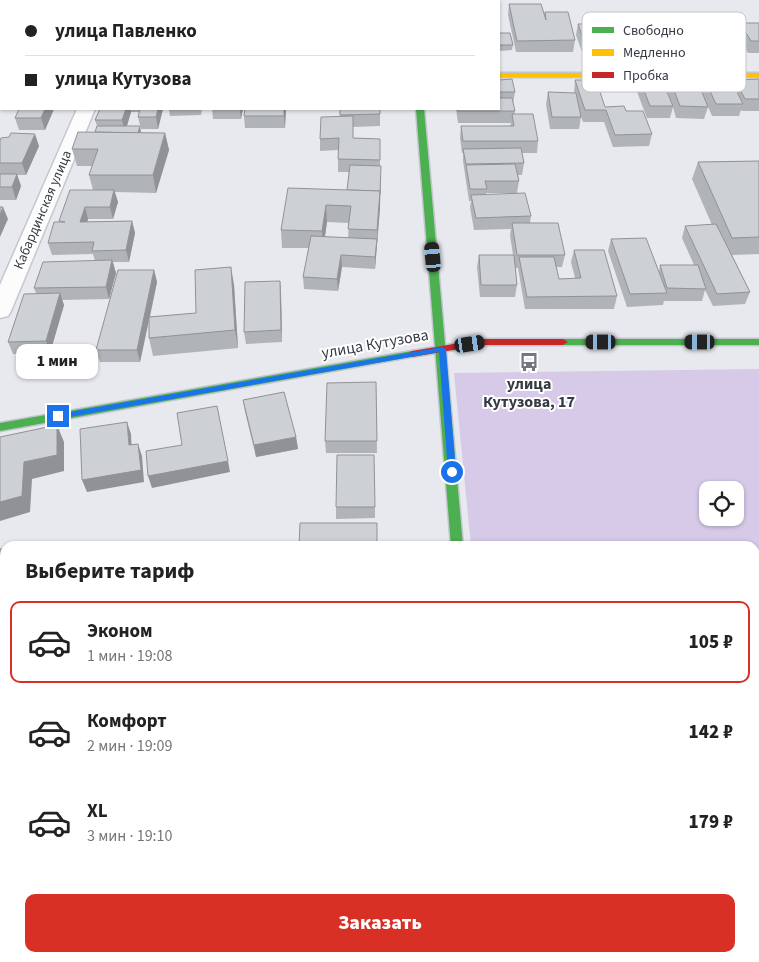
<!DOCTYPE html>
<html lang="ru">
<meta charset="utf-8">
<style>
:root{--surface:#fff;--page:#f6f6f6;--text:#222;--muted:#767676;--line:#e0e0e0;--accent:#d93025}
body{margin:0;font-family:"Source Sans 3",sans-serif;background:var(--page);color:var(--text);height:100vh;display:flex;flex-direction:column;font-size:19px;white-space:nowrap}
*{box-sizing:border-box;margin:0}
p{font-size:16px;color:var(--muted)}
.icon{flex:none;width:28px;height:28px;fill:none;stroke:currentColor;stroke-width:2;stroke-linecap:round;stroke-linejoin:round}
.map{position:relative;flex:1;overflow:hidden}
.side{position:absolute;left:0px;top:541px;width:760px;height:421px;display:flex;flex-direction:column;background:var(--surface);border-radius:15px 15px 0 0;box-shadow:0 1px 4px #0004}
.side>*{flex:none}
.top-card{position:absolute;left:0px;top:0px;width:500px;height:110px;box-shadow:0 1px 4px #0004;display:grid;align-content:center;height:110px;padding:0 25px;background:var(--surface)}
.fabs{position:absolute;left:699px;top:481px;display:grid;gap:10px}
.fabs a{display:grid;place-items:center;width:45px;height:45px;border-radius:10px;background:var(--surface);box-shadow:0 1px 4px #0004;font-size:25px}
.end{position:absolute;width:22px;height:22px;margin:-11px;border:6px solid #1a73e8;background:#fff;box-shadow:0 0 0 2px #fff}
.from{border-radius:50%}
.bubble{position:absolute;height:35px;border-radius:10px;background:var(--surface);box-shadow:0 1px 4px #0004;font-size:16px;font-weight:800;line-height:35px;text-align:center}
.car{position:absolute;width:15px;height:30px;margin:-15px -8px;border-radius:6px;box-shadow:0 0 4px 1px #0007;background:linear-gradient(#222 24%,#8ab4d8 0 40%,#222 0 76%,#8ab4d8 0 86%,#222 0)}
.top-card b{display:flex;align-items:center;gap:18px;height:48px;font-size:19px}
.top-card b+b{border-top:1px solid var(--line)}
.top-card i{width:12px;height:12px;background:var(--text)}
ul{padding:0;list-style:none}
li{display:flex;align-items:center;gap:15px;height:82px;margin:0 10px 8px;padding:0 15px;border:2px solid transparent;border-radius:10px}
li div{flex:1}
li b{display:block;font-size:19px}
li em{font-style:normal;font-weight:800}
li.current{border-color:var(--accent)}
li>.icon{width:45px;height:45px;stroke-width:1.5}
h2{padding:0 25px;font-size:22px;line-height:60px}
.cta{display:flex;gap:10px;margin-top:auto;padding:10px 25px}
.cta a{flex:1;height:58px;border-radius:10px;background:var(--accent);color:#fff;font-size:20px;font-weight:800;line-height:58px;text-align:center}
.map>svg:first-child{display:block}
.green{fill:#d6cae8;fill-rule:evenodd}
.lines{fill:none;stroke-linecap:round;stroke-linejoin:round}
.street-casing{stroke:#c5c7cc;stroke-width:3}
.fast-casing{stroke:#c2c6cf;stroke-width:3}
.slow-casing{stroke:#c2c6cf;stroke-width:3}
.jam-casing{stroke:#c2c6cf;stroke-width:3}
.street{fill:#fcfcfc;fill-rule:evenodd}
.fast{fill:#4caf50;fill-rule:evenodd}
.slow{fill:#ffc107;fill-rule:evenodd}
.jam{fill:#c62828;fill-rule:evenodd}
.wall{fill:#b0b3b7;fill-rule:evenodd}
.shaded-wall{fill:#909295}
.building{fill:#cdd0d5;stroke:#909295}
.route{fill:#1a73e8}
.labels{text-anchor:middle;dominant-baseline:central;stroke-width:4;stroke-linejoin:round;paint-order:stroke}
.far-street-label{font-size:14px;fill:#353a43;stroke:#fff}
.street-label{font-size:16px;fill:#353a43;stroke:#fff}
.poi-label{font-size:16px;font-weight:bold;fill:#353a43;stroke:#fff}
.key{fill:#fff;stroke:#c2c4c7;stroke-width:1}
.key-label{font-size:14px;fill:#353a43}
</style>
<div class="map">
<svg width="759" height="962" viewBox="0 0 759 962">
<rect width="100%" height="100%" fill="#e8e9ee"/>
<path class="green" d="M759 369V962H512V958H755V546H471L454 373ZM708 490H735V518H708Z"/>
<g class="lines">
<g class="street-casing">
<g id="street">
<rect x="0" y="73" width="1" height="10"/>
<path d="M77 109H95L11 311 8 316 0 318V285Z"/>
</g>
</g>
<g class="fast-casing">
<g id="fast">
<rect x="410" y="0" width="6" height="1"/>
<path d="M416 109H424L463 546H451Z"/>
<path d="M563 339H759V345H563L558 342Z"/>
<path d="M412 351 417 354 416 356 0 431V423Z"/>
<path d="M481 958H497L498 962H482Z"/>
</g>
</g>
<g class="slow-casing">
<rect id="slow" x="499" y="73" width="260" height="4"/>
</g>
<g class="jam-casing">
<path id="jam" d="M483 339H563L568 342 563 345H483L412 357 407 354 412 351Z"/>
</g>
<use href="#street" class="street"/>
<use href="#fast" class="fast"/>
<use href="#slow" class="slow"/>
<use href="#jam" class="jam"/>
</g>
<g class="wall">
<path d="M151 0H198V1H152Z"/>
<path d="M509 4 544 15 545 12 575 40 573 52H516L508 15Z"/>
<path d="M707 14 738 27 740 23H759V53H748L744 47 742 54H716L704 25Z"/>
<rect x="0" y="20" width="1" height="26"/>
<path d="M619 23 675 33 705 46 703 52 624 53 617 34Z"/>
<path d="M578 24 620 43 618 55H583L576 35Z"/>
<path d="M499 33 513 45 512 50 499 51Z"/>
<path d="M759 79V111H742L741 110 739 116H712L703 95 708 107 704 119 676 118 673 107 670 118H647L637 92 640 80 669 96 667 91 670 80 702 92 705 80 733 85 735 80Z"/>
<path d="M499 80 515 92 513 103 515 114 538 141 537 153H522L524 163 522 175H518L519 181 517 193H486V194L531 216 530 223 565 255 562 267H556L559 279 575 278 571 262 574 250 617 296 614 309H525L518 268H515L517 285 515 297H480L477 267 479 255H513L510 235 511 229 474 230 470 207 471 201H469L463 161V153H462L460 138 461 126H510L511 123H458L456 109H499Z"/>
<path d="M575 80 605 107 626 111 652 134 649 146 613 147 604 122H583L580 114 581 117 579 129H550L546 104 548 92 574 93Z"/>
<path d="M0 81H1V109H54L45 130H19L15 118 19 110H0Z"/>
<path d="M100 109H140L139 112H131L127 126 141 133H165L169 150 156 193 115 192 118 202 113 219H88L87 222 132 221 135 233 129 262H113L116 273 109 299 62 300 64 305 50 353 13 354 8 342 36 293 34 288 95 261 93 254 52 255 48 243 60 222 59 221 93 190 89 175 92 166H77L72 149 95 132 97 126 95 120Z"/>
<path d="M140 109H163L158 129H141L138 117Z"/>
<path d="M169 109H202L201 115 170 116Z"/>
<path d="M212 109H243L241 119H213Z"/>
<path d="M286 109 285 128H245L244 116Z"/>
<path d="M340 109H380V126L353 127V138L380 139V208L375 269 342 267 338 291 304 289 303 277 309 248H282L281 230 347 190 349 172H338V150L320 151V139L340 116ZM327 222 349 223 348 238 325 237Z"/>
<path d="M0 141 39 146 26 175H17L21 186 16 200H0Z"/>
<path d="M759 161V254L732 255 750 292 745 304 713 306 705 290 702 301H664L663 305 627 307 608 251 611 239 659 272 660 265H694L682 238 685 226 712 225 692 179 698 162Z"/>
<path d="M154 270 157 282 150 317 196 313 234 285 238 348 153 356 149 338V320L140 362H100L96 350Z"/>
<path d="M280 281 281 293 282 342 246 344 244 332Z"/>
<path d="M376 382 377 453H326L325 441Z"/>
<path d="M243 400 296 437 298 449 256 457 245 412Z"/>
<path d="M336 507H375V518L336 519Z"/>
<rect x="0" y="549" width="5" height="51"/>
</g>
<g class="shaded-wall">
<path d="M45 109H54L45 130 41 118Z"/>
<path d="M126 109H131V112L125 132 122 120Z"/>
<path d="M158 109H163L158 129 156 117Z"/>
<path d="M240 109H243L241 119Z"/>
<path d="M284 109H286L285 128 284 116Z"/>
<path d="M140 126 141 132 137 145 136 138Z"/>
<path d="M165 133 169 150 156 193 153 175Z"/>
<path d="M35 134 39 146 26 175 22 163Z"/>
<path d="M381 166 380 208 375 269V257L377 239Z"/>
<path d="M17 174 21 186 16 200 12 187Z"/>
<path d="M114 190 118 202 113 219 110 207Z"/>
<path d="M326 205 327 222 323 249 322 231Z"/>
<path d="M3 207 8 219 0 237V215Z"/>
<path d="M85 207 88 219 84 234 80 222Z"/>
<path d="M132 221 135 233 129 262 126 250Z"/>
<path d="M341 255 342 267 338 291 337 279Z"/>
<path d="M112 260 116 273 109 299 106 287Z"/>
<path d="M231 267 234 285 238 348 235 330Z"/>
<path d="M154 270 157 282 140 362 137 350Z"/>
<path d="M280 281 281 293 282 342 281 330Z"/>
<path d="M60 293 64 305 50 353 46 341Z"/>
<path d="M127 422 131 434 132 457 129 445Z"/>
<path d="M57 425 64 442V471L32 479 30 512 0 521V502L24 462Z"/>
<path d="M296 437 298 449 256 457 254 445Z"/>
<path d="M138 444 142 456 144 482 87 492 82 480Z"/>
<path d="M228 461 230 472 152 488 148 476Z"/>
<path d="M0 687 5 694V717L0 736Z"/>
</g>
<g class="building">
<path d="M36 0H100L99 1H35Z"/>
<rect x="344" y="0" width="36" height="1"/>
<path d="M509 4H541L546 20 545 12H568L575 40 517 41Z"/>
<rect x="0" y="20" width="1" height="15"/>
<path d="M612 23 620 43 585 44 578 24Z"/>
<path d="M740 23H759V41H751Z"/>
<path d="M499 33H510L513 45H499Z"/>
<path d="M512 79 515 92H499V80Z"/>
<path d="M759 79V99H745L735 80Z"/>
<path d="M575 80H596L605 107 624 106 626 111H643L652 134 615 135 606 110H585Z"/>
<path d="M640 80H662L673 106H650Z"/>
<path d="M670 80H697L708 107 680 106Z"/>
<path d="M705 80H731L743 104H716Z"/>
<rect x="0" y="81" width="1" height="17"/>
<path d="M548 92 576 93 581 117H552Z"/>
<path d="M499 98H512L515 111H458V109H499Z"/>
<path d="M19 109H45L41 118H15Z"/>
<path d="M100 109H126L122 120H95Z"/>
<path d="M140 109H158L156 117H138Z"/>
<path d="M245 109H284V116H244Z"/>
<path d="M340 109H380V114L340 115Z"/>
<path d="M512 114H533L538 141H463L461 126H514Z"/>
<path d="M353 116V138L380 139V160L338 159 339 138 320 139 321 117Z"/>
<path d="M97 126H140L138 133 95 132Z"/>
<path d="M78 132 165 133 153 175H89L98 149H72Z"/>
<path d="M11 133 35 134 22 163H0V141L1 138 9 137Z"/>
<path d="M521 148 524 163 466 164 463 149Z"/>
<path d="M759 161V237L732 238 698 162Z"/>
<path d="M515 164 519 181H485L487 189H470L466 165Z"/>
<path d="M350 165 381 166 380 194V191L347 190Z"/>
<path d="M0 174H17L12 187H0Z"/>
<path d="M288 188 380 191 377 230 348 229 351 206 326 205 322 231 281 230Z"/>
<path d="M70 190H114L110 207H85L80 222 132 221 126 250 92 251 94 242 48 243 54 222H65L59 221Z"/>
<path d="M525 193 531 216 476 218 471 195Z"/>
<path d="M0 207H3L0 215Z"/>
<path d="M512 223H558L565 255H517Z"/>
<path d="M716 224 750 292 717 294 685 226Z"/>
<path d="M311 236 377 239 375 257 341 255 337 279 303 277Z"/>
<path d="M646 238 667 293 630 294 611 239Z"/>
<path d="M574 250H604L617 296 527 297 519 257H554L559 279 581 278Z"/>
<path d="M479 255H514L517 285H481Z"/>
<path d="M112 260 106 287 34 288 43 262Z"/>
<path d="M660 265H698L706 289 667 288Z"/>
<path d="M231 267 235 330 149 338V317L196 313 195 270Z"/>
<path d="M118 270H154L137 350H96Z"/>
<path d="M280 281 281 330 244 332 245 282Z"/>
<path d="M60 293 46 341 8 342 24 294Z"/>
<path d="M376 382 377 441H325L327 383Z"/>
<path d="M284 392 296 437 254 445 243 400Z"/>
<path d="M217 406 228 461 148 476 146 451 182 445 177 413Z"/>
<path d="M127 422 129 445 138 444 141 470 82 480 80 429Z"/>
<path d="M57 425V455L24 462 22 496 0 502V437Z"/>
<path d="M337 455H374L375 507H336Z"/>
<path d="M300 523H377V546H299Z"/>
<rect x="0" y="549" width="5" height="36"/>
<rect x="328" y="958" width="52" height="4"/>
</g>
<path class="route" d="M442 347 446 349 456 472 452 475 448 472 439 352 58 419 54 416 58 414Z"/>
<defs>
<g id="bus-bare" transform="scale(1.5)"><path d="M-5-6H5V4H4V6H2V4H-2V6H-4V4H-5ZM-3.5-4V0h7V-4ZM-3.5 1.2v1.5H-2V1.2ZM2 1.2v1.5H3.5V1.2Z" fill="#74777f" stroke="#fff" stroke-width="2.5" paint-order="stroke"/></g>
</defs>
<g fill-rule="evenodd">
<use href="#bus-bare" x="529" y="362"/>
</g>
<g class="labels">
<g class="far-street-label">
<text transform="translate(43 210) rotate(-67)">Кабардинская улица</text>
</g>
<g class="street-label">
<text transform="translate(375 344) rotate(-10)">улица Кутузова</text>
</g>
<g class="poi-label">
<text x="529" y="384">улица<tspan x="529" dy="18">Кутузова, 17</tspan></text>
</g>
</g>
<rect x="582" y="12" width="164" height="80" rx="8" class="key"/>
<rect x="592" y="27" width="22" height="6" fill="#4caf50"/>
<rect x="592" y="49" width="22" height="7" fill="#ffc107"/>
<rect x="592" y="72" width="22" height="6" fill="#c62828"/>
<g class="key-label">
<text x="623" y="35">Свободно</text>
<text x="623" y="57">Медленно</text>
<text x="623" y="80">Пробка</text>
</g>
</svg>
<div class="fabs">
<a><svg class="icon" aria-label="locate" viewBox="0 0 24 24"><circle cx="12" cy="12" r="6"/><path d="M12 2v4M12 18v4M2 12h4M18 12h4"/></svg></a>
</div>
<i class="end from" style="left:452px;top:472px"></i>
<i class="end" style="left:58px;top:416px"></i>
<div class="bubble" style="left:16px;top:344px;width:82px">1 мин</div>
<i class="car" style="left:433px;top:257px;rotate:355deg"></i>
<i class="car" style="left:601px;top:342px;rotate:270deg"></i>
<i class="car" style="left:700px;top:342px;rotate:270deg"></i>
<i class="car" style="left:470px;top:344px;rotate:81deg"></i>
<div class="top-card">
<b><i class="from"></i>улица Павленко</b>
<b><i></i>улица Кутузова</b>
</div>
<section class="side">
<h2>Выберите тариф</h2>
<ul>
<li class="current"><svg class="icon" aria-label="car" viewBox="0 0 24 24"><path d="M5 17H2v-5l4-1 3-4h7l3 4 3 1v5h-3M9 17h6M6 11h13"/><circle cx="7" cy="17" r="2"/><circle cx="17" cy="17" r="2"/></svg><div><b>Эконом</b><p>1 мин · 19:08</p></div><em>105 ₽</em></li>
<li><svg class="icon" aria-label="car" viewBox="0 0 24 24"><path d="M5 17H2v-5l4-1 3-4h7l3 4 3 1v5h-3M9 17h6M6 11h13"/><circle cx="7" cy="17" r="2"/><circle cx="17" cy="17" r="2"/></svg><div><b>Комфорт</b><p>2 мин · 19:09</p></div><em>142 ₽</em></li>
<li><svg class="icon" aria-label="car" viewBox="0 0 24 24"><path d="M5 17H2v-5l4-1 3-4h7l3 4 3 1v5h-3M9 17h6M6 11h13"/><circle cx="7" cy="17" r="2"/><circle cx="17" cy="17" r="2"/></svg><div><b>XL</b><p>3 мин · 19:10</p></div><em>179 ₽</em></li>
</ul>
<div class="cta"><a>Заказать</a></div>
</section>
</div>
